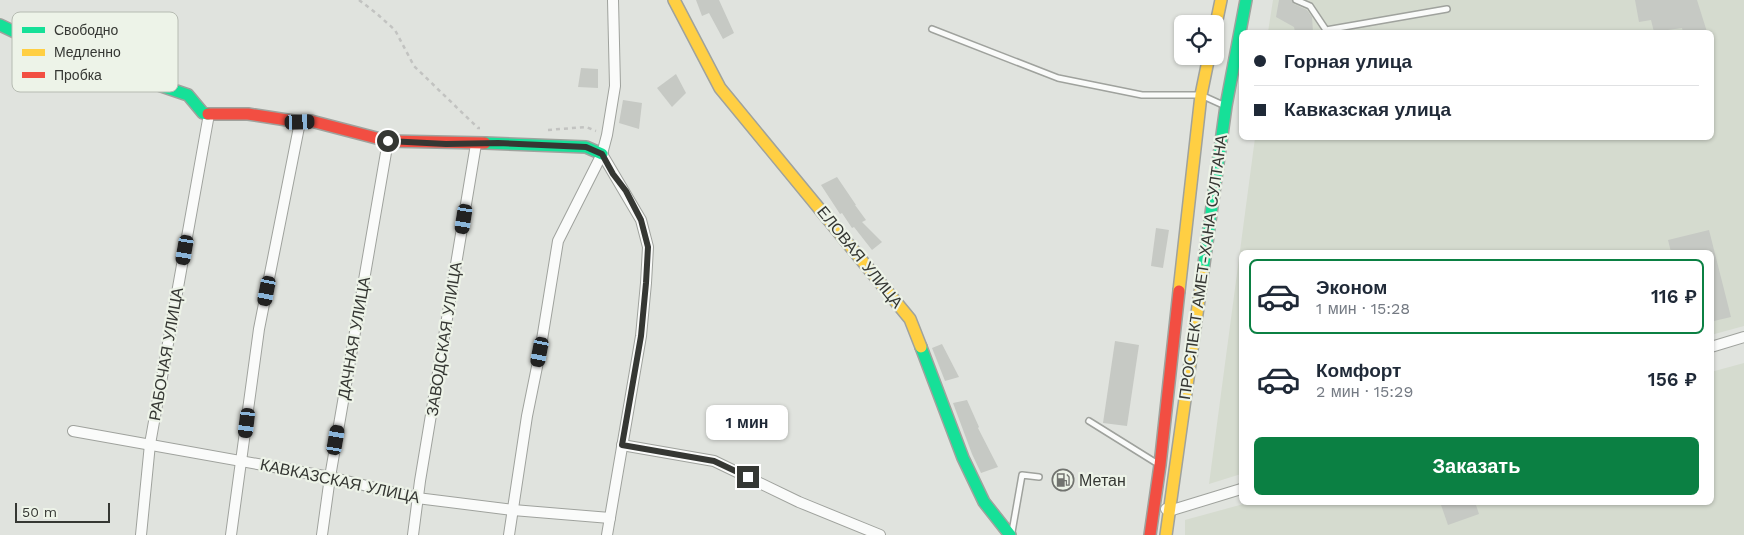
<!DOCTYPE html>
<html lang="ru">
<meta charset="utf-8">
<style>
:root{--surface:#fff;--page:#f6f6f7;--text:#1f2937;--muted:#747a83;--line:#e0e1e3;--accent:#0b8043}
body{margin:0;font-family:"Work Sans",sans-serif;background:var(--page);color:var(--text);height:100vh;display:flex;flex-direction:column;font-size:19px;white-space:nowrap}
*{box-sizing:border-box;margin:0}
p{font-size:16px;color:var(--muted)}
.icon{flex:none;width:28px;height:28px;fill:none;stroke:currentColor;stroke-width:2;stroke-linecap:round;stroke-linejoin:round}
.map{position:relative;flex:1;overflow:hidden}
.drawer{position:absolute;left:1239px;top:250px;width:475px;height:255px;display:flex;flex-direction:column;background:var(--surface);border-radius:8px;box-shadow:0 1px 4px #0004}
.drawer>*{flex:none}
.guide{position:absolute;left:1239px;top:30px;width:475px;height:110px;border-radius:8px;box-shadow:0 1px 4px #0004;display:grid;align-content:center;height:110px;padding:0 15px;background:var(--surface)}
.controls{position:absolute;left:1174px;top:15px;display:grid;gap:10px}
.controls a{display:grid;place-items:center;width:50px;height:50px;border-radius:8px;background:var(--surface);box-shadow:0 1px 4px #0004;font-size:25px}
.scale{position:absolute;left:15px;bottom:12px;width:95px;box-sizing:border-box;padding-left:5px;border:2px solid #353733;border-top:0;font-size:14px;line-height:18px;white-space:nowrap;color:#353733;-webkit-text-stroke:4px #edf3e8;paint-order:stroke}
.end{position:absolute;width:22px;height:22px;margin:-11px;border:6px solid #353733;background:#fff;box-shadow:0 0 0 2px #fff}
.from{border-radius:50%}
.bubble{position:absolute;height:35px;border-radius:8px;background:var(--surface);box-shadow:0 1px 4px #0004;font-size:16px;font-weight:600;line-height:35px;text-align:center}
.car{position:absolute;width:15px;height:30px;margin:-15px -8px;border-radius:6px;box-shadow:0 0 4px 1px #0007;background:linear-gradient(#222 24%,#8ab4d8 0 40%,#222 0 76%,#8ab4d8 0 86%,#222 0)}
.guide b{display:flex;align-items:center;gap:18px;height:48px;font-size:19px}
.guide b+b{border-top:1px solid var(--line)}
.guide i{width:12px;height:12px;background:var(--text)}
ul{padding:9px 0 0;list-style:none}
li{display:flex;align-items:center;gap:15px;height:75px;margin:0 10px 8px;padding:0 5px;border:2px solid transparent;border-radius:8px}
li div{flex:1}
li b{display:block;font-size:19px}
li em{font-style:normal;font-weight:600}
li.current{border-color:var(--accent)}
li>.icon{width:45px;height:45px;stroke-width:1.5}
.cta{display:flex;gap:10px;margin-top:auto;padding:10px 15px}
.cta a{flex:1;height:58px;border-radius:8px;background:var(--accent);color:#fff;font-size:20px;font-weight:600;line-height:58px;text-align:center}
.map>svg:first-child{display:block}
.built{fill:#d5dbcf}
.building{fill:#c6c9c4}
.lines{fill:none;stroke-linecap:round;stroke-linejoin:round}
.lane-casing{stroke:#9fa29d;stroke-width:8}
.street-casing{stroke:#9fa29d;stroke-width:12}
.fast-casing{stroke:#9fa29d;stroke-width:14}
.slow-casing{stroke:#9fa29d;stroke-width:14}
.jam-casing{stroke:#9fa29d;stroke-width:14}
.path{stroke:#c2c3c1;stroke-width:2.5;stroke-dasharray:4 4;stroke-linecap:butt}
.lane{stroke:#fafbfa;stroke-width:5}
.street{stroke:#fafbfa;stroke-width:10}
.fast{stroke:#16e098;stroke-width:11}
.slow{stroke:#ffcf43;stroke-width:11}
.jam{stroke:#f24e42;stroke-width:11}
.route{stroke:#353733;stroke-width:6}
.labels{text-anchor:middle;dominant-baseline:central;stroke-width:4.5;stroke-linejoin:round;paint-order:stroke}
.street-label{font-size:16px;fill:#353733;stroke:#edf3e8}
.poi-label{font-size:16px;fill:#353733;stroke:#edf3e8;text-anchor:start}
.key{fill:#edf3e8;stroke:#b6bbb2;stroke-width:1}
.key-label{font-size:14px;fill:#353733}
</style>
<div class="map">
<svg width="1744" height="535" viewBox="0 0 1744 535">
<rect width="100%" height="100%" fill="#e0e3de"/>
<g class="built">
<path d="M1273 0H1744V326L1711 335V252H1241V474L1209 484 1255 138H1711V32H1268Z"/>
<path d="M1744 363V535H1185V520L1247 503 1711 502V372Z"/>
</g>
<g class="building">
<path d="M696 0H719L734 33 723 39 709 13 702 16Z"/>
<path d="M1279 0H1292L1294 4 1307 10 1312 17 1313 32H1295L1294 27 1276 17Z"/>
<path d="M1635 0H1697L1707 32H1683L1682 28 1654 32 1651 20 1639 22Z"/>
<path d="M581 68 598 69V88L578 87Z"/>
<path d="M676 74 686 93 672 107 657 88Z"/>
<path d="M623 100 642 103 639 129 619 123Z"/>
<path d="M837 177 856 205H855L866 220 862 222 882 242 872 250 854 227 852 228 842 213 840 214 821 185Z"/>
<path d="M1156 228 1169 230 1163 268 1151 266Z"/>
<path d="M1709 230 1731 317 1714 321 1711 309 1712 252H1671L1668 240Z"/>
<path d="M1115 341 1139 345 1127 426 1103 423Z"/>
<path d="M942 344 959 377 945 381 932 348Z"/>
<path d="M967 400 979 427 978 428 998 467 981 473 972 454 953 403Z"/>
<path d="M1058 472 1074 474 1072 488 1056 485Z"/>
<path d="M1440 502H1475L1479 514 1448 525Z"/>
</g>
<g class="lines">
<g class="lane-casing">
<g id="lane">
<path d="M1296 0 1310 6 1326 30 1447 9"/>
<path d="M932 29 1058 78 1142 95H1201L1223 105"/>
<path d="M1089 421 1158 464"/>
<path d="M1012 532 1022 475 1039 477"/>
</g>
</g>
<g class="street-casing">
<g id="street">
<path d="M602 154 641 220 648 247 646 283 641 336 607 535"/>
<path d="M1711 347 1744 337"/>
<path d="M73 431 330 477 417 498 513 510 610 518"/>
<path d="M622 445 714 461 799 502 880 535"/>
<path d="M1166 509 1169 511 1241 489"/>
<path d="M141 535 150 444 209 114"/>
<path d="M231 535 259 329 300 122"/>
<path d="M322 535 330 477 388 141"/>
<path d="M413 535 420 481 476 144"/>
<path d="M509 535 527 416 540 352 558 241 602 154 607 135 615 86 613 0"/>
</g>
</g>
<g class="fast-casing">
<g id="fast">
<path d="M0 25 44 46 188 95 203 113 208 114"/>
<path d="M485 143 586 147 602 154"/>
<path d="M1203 271 1226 106 1246 0"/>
<path d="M921 347 963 458 984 502 1010 535"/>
</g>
</g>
<g class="slow-casing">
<g id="slow">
<path d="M674 0 720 88 910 319 921 347"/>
<path d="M1215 29 1221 0"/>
<path d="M1179 291 1201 95 1209 56"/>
<path d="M1166 535 1203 271"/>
</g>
</g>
<g class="jam-casing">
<g id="jam">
<path d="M208 114H248L300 122 311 121 388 141 485 143"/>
<path d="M1150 535 1160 465 1179 291"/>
</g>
</g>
<g class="path">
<path d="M359 0 376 13 395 30 414 66 478 128H480"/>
<path d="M548 130 586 127 596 131"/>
</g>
<use href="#lane" class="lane"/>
<use href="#street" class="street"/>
<use href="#fast" class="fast"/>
<use href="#slow" class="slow"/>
<use href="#jam" class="jam"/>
</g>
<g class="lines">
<path class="route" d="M388 141 446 144 498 143 586 147 602 154 613 174 626 191 641 220 648 247 646 283 641 336 622 445 714 461 748 477"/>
</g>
<defs>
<g id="fuel-ring" transform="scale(1.125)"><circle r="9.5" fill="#edf3e8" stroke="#71736f" stroke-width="1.5"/><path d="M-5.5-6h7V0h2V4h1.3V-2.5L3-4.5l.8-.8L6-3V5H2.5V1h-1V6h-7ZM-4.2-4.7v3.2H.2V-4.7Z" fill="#71736f"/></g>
</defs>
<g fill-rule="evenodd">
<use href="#fuel-ring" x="1063" y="480"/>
</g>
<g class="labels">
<g class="street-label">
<text transform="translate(860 257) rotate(51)">ЕЛОВАЯ УЛИЦА</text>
<text transform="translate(1203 267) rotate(-82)">ПРОСПЕКТ АМЕТ-ХАНА СУЛТАНА</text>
<text transform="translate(354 338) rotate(-80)">ДАЧНАЯ УЛИЦА</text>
<text transform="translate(444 339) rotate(-81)">ЗАВОДСКАЯ УЛИЦА</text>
<text transform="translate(166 354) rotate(-80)">РАБОЧАЯ УЛИЦА</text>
<text transform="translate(340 481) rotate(12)">КАВКАЗСКАЯ УЛИЦА</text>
</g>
<g class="poi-label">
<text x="1079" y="480">Метан</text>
</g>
</g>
<rect x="12" y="12" width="166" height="80" rx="8" class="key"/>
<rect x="22" y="27" width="23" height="6" fill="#16e098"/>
<rect x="22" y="49" width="23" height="7" fill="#ffcf43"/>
<rect x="22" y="72" width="23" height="6" fill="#f24e42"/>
<g class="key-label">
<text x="54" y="35">Свободно</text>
<text x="54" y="57">Медленно</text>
<text x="54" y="80">Пробка</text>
</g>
</svg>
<div class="controls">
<a><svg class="icon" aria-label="locate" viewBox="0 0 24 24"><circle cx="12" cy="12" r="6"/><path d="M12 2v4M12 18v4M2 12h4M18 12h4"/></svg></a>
</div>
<div class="scale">50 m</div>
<i class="end from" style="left:388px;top:141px"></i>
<i class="end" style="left:748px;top:477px"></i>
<div class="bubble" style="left:706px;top:405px;width:82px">1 мин</div>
<i class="car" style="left:300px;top:122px;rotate:88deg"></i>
<i class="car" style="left:464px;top:219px;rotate:189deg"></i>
<i class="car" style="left:185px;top:250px;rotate:190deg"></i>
<i class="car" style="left:267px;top:291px;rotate:191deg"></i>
<i class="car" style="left:540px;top:352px;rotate:191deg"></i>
<i class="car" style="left:247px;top:423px;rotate:187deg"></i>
<i class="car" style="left:336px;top:440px;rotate:10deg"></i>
<div class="guide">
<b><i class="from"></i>Горная улица</b>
<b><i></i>Кавказская улица</b>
</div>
<section class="drawer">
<ul>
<li class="current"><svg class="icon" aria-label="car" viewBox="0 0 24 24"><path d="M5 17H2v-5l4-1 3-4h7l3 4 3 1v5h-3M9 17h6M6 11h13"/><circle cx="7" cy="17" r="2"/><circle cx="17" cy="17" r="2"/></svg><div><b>Эконом</b><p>1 мин · 15:28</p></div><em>116 ₽</em></li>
<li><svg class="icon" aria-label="car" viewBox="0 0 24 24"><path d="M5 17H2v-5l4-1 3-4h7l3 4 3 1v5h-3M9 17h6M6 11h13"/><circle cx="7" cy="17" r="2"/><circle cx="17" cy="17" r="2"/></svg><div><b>Комфорт</b><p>2 мин · 15:29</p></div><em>156 ₽</em></li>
</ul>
<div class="cta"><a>Заказать</a></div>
</section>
</div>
